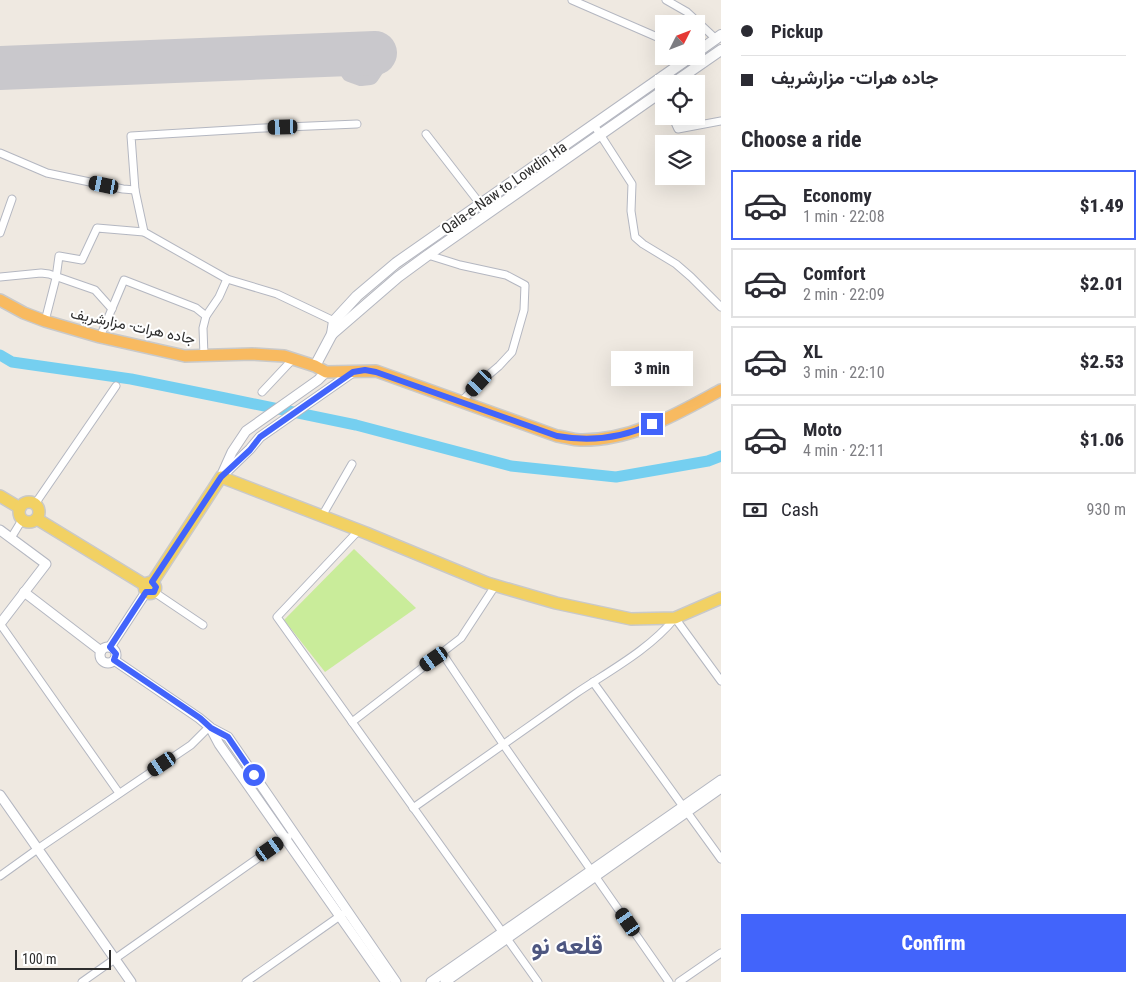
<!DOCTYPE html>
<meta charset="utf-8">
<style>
:root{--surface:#fff;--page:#f7f7f7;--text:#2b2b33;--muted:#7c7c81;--line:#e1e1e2;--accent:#4264fb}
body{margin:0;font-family:"Roboto Condensed",Vazirmatn,sans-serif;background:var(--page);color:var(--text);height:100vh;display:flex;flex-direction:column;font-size:19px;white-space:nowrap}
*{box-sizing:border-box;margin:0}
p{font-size:16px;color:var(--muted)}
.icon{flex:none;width:28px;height:28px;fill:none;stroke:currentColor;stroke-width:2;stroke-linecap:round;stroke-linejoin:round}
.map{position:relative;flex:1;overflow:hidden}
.panel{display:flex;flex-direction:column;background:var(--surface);width:425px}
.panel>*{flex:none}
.hud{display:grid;align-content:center;height:110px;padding:0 20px;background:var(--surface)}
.needle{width:32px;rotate:48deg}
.buttons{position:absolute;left:655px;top:15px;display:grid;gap:10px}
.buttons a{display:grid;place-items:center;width:50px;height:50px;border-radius:0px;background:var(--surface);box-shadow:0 5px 20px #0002;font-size:25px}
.scale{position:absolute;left:15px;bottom:12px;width:96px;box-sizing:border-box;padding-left:5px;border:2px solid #2e2e2e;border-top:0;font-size:14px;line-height:18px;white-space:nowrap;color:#2e2e2e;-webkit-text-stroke:4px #fff;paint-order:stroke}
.end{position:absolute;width:22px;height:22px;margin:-11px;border:6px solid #4264fb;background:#fff;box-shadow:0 0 0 2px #fff}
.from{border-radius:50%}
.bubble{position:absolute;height:35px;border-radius:0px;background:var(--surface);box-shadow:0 5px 20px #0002;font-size:16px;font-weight:800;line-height:35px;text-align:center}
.car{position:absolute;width:15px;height:30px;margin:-15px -8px;border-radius:6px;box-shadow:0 0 4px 1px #0007;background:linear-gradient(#222 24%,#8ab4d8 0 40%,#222 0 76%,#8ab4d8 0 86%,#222 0)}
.hud b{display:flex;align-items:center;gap:18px;height:48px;font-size:19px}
.hud b+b{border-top:1px solid var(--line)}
.hud i{width:12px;height:12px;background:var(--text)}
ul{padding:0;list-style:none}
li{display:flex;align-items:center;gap:15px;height:70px;margin:0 10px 8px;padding:0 10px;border:2px solid var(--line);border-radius:0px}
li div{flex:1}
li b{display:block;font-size:19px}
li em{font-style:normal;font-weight:800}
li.on{border-color:var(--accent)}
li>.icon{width:45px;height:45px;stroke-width:1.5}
h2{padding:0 20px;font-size:22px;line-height:60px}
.pay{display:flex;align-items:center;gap:12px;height:55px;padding:0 20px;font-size:19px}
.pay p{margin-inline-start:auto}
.cta{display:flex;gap:10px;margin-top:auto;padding:10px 20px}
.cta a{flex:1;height:58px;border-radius:0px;background:var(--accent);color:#fff;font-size:20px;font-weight:800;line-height:58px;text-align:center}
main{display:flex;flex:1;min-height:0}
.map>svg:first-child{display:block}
.pitch{fill:#c9ec9a}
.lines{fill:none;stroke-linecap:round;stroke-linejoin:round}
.river{stroke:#75cff0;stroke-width:11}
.taxiway{stroke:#c9c8cc;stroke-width:18}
.runway{stroke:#c9c8cc;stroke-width:44}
.minor-casing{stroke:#b4b7c1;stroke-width:9}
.tertiary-casing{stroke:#b4b7c1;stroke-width:11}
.secondary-casing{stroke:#b4b7c1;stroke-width:12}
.primary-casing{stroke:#c9c9c9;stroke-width:14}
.trunk-casing{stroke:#c9c9c9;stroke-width:14}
.minor{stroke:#fff;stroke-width:7}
.tertiary{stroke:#fff;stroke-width:9}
.secondary{stroke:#fff;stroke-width:10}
.primary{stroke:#f2d163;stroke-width:11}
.trunk{stroke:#f8ba60;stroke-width:11}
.route{stroke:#4264fb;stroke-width:6}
.labels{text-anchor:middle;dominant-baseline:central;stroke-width:4;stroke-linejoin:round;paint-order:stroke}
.street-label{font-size:15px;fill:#2e2e2e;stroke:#fff}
.town-label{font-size:25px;font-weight:bold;fill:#4d5680;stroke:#fff}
</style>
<main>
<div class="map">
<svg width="721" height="982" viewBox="0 0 721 982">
<rect width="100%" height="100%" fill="#efe9e1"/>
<path class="pitch" d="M354 549 416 608 325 672 284 620Z"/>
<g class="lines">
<path class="river" d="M0 355 12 362 131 379 225 398 356 425 511 466 616 477 708 461 721 456"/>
<path class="taxiway" d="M345 54 346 64 350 73 361 77 370 76 376 67 375 53"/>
<path class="runway" d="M0 68 375 53"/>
<g class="minor-casing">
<g id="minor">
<path d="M572 0 664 40"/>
<path d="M666 0 687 12 716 39"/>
<path d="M672 116 678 129 721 121"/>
<path d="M594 125 632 184 631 211 635 237 643 244 676 264 691 277 721 307"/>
<path d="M426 134 481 205"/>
<path d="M0 153 47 173 123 189 135 190"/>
<path d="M0 233 12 199"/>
<path d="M428 255 460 265 506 275 525 285 524 310 512 352 499 366 479 383 462 401"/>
<path d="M0 277 41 273 49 274 95 290 112 309"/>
<path d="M227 279 277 294 334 321"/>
<path d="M45 321 56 278 59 256 82 260 97 228 144 232"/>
<path d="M100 337 124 280 196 308 206 316"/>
<path d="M204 356 203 328 206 316 219 297 227 279 144 232 135 190 131 136 264 128 357 124"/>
<path d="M262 392 293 359"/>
<path d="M35 504 116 386"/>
<path d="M322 516 352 464"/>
<path d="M359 530 277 617 538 982"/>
<path d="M11 538 22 520"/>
<path d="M154 592 203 625"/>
<path d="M1 625 119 793"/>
<path d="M442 653 503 744 669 982"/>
<path d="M593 682 721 859"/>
<path d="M352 722 461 638 495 586"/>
<path d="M413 808C467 770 521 732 575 694 609 671 649 650 675 618L721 681"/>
<path d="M0 876 39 848 191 745 209 727"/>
<path d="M82 982 288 837"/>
<path d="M246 982 347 911"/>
<path d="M679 982 721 953"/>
</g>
</g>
<g class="tertiary-casing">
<g id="tertiary">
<path d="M223 472 232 452 246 431 318 380 326 372"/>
<path d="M221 477 250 449 260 437 353 372"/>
<path d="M0 530 46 564 0 624"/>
<path d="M24 592 101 651"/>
<path d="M110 647 146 592"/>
<circle cx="108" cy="655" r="8"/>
<path d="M114 660 199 718 211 728 228 737 396 982"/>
<path d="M211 729 219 744 386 982"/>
<path d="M0 795 131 982"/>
<path d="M431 982 721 780"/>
<path d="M445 982 721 788"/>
</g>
</g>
<g class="secondary-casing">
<g id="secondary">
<path d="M696 53 721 35"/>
<path d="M672 84 721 50"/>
<path d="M332 334 398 277 428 255 664 90"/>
<path d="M315 366 332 334 334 321 357 296 396 263 692 56"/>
</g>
</g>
<g class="primary-casing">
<g id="primary">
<path d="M0 496 20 508"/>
<circle cx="29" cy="512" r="10"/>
<path d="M37 519 145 585"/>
<circle cx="150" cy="588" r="5.5"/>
<path d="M152 583 221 477 366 533 487 583 556 603 631 619 675 618 721 598"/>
</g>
</g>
<g class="trunk-casing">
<path id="trunk" d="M0 300 24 313 45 321 100 337 185 356 252 354 284 356 315 366 326 372 376 371 557 436C565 437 573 440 580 440 632 441 677 414 721 390"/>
</g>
<use href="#minor" class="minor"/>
<use href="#tertiary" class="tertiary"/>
<use href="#secondary" class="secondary"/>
<use href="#primary" class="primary"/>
<use href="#trunk" class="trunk"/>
</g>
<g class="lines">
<path class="route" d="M254 775 228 737 211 728 200 718 114 660 116 654 110 647 146 592H154L156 587 152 582 221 477 250 450 260 437 353 372 365 370 376 372 557 436C590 442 622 438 652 424"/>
</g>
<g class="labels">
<g class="street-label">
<text transform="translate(504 188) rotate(-35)">Qala-e-Naw to Lowdin Ha</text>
<text transform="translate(133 326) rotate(12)">جاده هرات- مزارشریف</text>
</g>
<g class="town-label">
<text x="567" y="945">قلعه نو</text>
</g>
</g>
</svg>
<div class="buttons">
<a><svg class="needle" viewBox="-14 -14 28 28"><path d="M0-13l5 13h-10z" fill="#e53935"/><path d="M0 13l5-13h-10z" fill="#7c7c81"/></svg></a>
<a><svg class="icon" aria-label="locate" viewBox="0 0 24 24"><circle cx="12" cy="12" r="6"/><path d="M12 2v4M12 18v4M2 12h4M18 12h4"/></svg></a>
<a><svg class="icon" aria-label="layers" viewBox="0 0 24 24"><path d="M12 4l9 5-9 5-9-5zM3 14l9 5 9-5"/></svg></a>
</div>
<div class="scale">100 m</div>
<i class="end from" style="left:254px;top:775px"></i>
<i class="end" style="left:652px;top:424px"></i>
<div class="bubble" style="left:611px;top:351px;width:82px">3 min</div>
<i class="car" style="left:283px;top:127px;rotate:268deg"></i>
<i class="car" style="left:104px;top:185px;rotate:282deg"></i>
<i class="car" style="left:479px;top:383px;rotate:223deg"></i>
<i class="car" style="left:434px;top:659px;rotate:235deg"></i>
<i class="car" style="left:162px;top:764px;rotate:236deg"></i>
<i class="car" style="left:270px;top:849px;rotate:55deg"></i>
<i class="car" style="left:628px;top:922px;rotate:325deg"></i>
</div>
<section class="panel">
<div class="hud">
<b><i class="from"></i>Pickup</b>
<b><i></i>جاده هرات- مزارشریف</b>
</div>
<h2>Choose a ride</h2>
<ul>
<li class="on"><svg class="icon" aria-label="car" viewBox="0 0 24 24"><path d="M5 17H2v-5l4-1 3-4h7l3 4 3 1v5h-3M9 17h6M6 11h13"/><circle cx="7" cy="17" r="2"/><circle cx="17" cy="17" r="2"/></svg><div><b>Economy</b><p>1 min · 22:08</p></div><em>$1.49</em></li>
<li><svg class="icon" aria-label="car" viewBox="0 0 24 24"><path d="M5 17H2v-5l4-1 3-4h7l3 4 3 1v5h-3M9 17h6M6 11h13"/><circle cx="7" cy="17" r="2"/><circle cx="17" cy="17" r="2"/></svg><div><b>Comfort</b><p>2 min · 22:09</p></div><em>$2.01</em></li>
<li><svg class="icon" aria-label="car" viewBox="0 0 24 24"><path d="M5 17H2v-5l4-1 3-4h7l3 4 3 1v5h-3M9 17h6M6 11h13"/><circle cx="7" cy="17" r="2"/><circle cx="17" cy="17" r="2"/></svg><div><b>XL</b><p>3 min · 22:10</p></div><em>$2.53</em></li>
<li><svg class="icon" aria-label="car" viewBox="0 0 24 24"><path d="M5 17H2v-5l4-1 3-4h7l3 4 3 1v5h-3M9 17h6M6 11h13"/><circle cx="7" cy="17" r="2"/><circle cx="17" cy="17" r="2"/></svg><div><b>Moto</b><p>4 min · 22:11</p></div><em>$1.06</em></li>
</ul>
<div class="pay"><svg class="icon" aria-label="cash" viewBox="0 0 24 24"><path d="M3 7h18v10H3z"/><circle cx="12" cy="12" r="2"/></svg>Cash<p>930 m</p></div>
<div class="cta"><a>Confirm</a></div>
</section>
</main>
